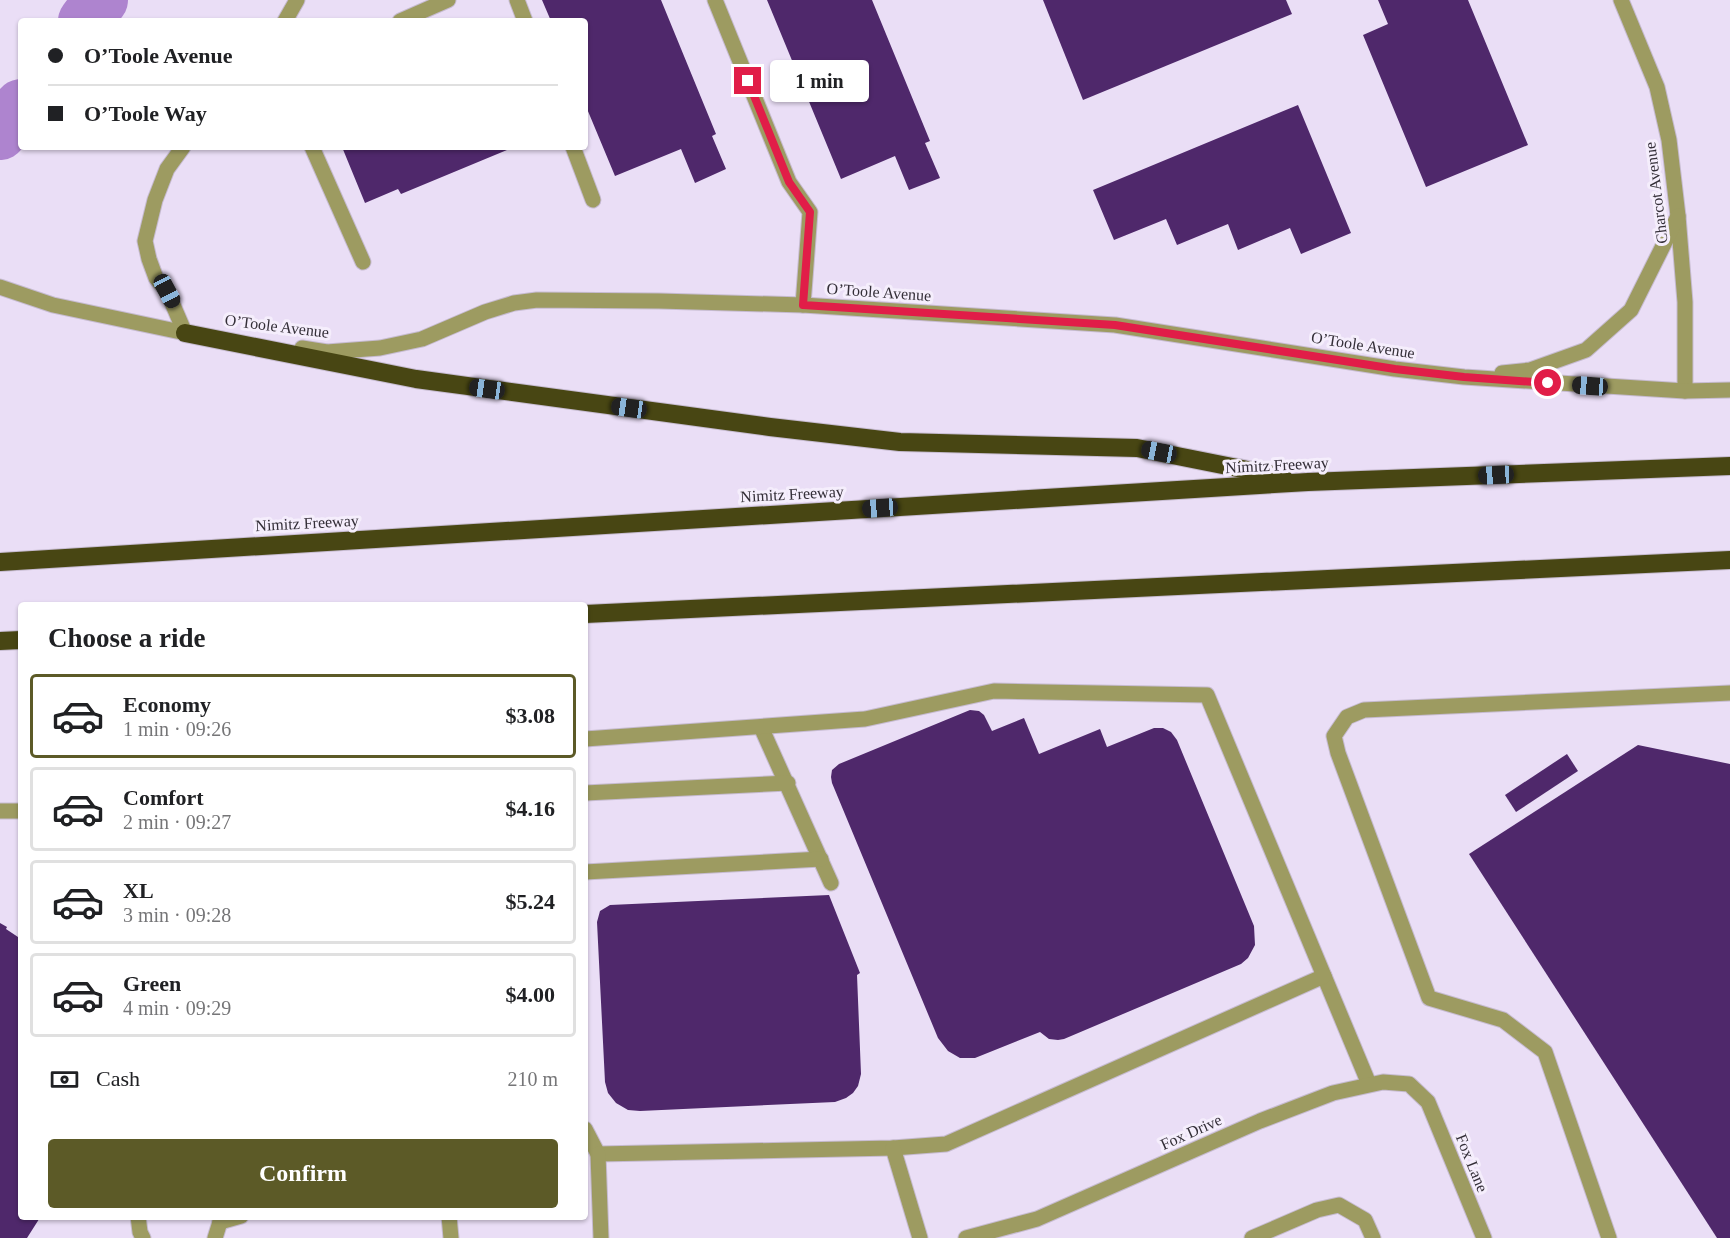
<!DOCTYPE html>
<meta charset="utf-8">
<style>
:root{--surface:#fff;--page:#f2f2f2;--text:#202124;--muted:#757577;--line:#e0e0e0;--accent:#5c5a27}
body{margin:0;font-family:Georgia,serif;background:var(--page);color:var(--text);height:100vh;display:flex;flex-direction:column;font-size:22px;white-space:nowrap}
*{box-sizing:border-box;margin:0}
p{font-size:20px;color:var(--muted)}
.icon{flex:none;width:33px;height:33px;fill:none;stroke:currentColor;stroke-width:2;stroke-linecap:round;stroke-linejoin:round}
.map{position:relative;flex:1;overflow:hidden}
.sheet{position:absolute;left:18px;top:602px;width:570px;height:618px;display:flex;flex-direction:column;background:var(--surface);border-radius:6px;box-shadow:0 2px 4px #0004}
.sheet>*{flex:none}
.guide{position:absolute;left:18px;top:18px;width:570px;height:132px;border-radius:6px;box-shadow:0 2px 4px #0004;display:grid;align-content:center;height:132px;padding:0 30px;background:var(--surface)}
.end{position:absolute;width:27px;height:27px;margin:-14px;border:8px solid #e11d48;background:#fff;box-shadow:0 0 0 3px #fff}
.from{border-radius:50%}
.bubble{position:absolute;height:42px;border-radius:6px;background:var(--surface);box-shadow:0 2px 4px #0004;font-size:20px;font-weight:800;line-height:42px;text-align:center}
.car{position:absolute;width:18px;height:36px;margin:-18px -9px;border-radius:8px;box-shadow:0 0 4px 2px #0007;background:linear-gradient(#222 24%,#8ab4d8 0 40%,#222 0 76%,#8ab4d8 0 86%,#222 0)}
.guide b{display:flex;align-items:center;gap:21px;height:57px;font-size:22px}
.guide b+b{border-top:2px solid var(--line)}
.guide i{width:15px;height:15px;background:var(--text)}
ul{padding:0;list-style:none}
li{display:flex;align-items:center;gap:18px;height:84px;margin:0 12px 9px;padding:0 18px;border:3px solid var(--line);border-radius:6px}
li div{flex:1}
li b{display:block;font-size:22px}
li em{font-style:normal;font-weight:800}
li.current{border-color:var(--accent)}
li>.icon{width:54px;height:54px;stroke-width:1.5}
h2{padding:0 30px;font-size:27px;line-height:72px}
.pay{display:flex;align-items:center;gap:15px;height:66px;padding:0 30px;font-size:22px}
.pay p{margin-inline-start:auto}
.primary-button{display:flex;gap:12px;margin-top:auto;padding:12px 30px}
.primary-button a{flex:1;height:69px;border-radius:6px;background:var(--accent);color:#fff;font-size:24px;font-weight:800;line-height:69px;text-align:center}
.map>svg:first-child{display:block}
.lines{fill:none;stroke-linecap:round;stroke-linejoin:round}
.river{stroke:#ae84cf;stroke-width:54}
.building{fill:#4f286b}
.service-casing{stroke:#c6bbd0;stroke-width:17}
.minor-casing{stroke:#c6bbd0;stroke-width:17}
.tertiary-casing{stroke:#c6bbd0;stroke-width:17}
.motorway-casing{stroke:#c6bbd0;stroke-width:20}
.service{stroke:#9d9b61;stroke-width:15}
.minor{stroke:#9d9b61;stroke-width:15}
.tertiary{stroke:#9d9b61;stroke-width:15}
.motorway{stroke:#484613;stroke-width:18}
.route{stroke:#e11d48;stroke-width:8}
.labels{text-anchor:middle;dominant-baseline:central;stroke-width:6;stroke-linejoin:round;paint-order:stroke}
.street-label{font-size:16px;fill:#342f38;stroke:#f5eefc}
</style>
<div class="map">
<svg width="1730" height="1238" viewBox="0 0 1730 1238">
<rect width="100%" height="100%" fill="#eadef6"/>
<g class="lines">
<g class="river">
<path d="M85 21 101 0"/>
<path d="M0 133 21 106"/>
</g>
</g>
<g class="building">
<path d="M542 0H661L716 134 712 136 726 169 695 183 681 149 615 176 585 104V21H551Z"/>
<path d="M767 0H872L930 141 925 143 940 178 909 190 895 156 841 179Z"/>
<path d="M1043 0H1286L1292 14 1083 100Z"/>
<path d="M1378 0H1468L1528 145 1426 187 1363 35 1388 24Z"/>
<path d="M1298 105 1351 233 1301 254 1290 228 1238 250 1228 224 1177 245 1166 219 1114 240 1093 190Z"/>
<path d="M342 147H514L401 194 398 189 365 203Z"/>
<path d="M970 710 979 711 984 715 992 731 1024 718 1039 754 1100 729 1107 747 1154 728H1163L1171 732 1177 740 1254 926 1255 945 1248 958 1241 964 1064 1039 1058 1040 1049 1039 1040 1032 975 1058H960L948 1051 938 1038 832 783 831 777 832 770 839 764Z"/>
<path d="M1638 745 1730 764V1238H1717L1469 854Z"/>
<path d="M1567 754 1578 771 1516 812 1505 795Z"/>
<path d="M829 895 860 973 857 975 861 1074 858 1086 853 1093 846 1098 835 1102 640 1111 628 1110 616 1103 608 1093 605 1082 597 922 600 911 610 905Z"/>
<path d="M0 923 7 927 6 929 21 939V1216H41L27 1238H0Z"/>
</g>
<g class="lines">
<g class="service-casing">
<g id="service">
<path d="M517 0 525 21"/>
<path d="M715 0 789 182 810 212 803 305"/>
<path d="M285 21 297 0"/>
<path d="M400 21 448 0"/>
<path d="M183 147 167 169 155 200 145 241 149 259 156 278 167 291 185 333"/>
<path d="M312 147 363 262"/>
<path d="M573 147 593 200"/>
<path d="M761 727 831 883"/>
<path d="M585 739 865 719 994 691 1207 695 1369 1084"/>
<path d="M585 793 788 783"/>
<path d="M0 811H21"/>
<path d="M585 872 821 859"/>
<path d="M585 1129 598 1154 893 1148 946 1144 1324 976"/>
<path d="M893 1148 920 1238"/>
<path d="M598 1154 601 1238"/>
<path d="M138 1216 140 1232 143 1238"/>
<path d="M449 1216 451 1238"/>
<path d="M220 1222 241 1216"/>
<path d="M215 1238 220 1222V1216"/>
<path d="M1252 1238 1317 1210 1339 1205 1365 1220 1373 1238"/>
<path d="M1609 1238 1545 1052 1503 1020 1429 998 1338 753 1334 736 1347 717 1364 710 1730 693"/>
</g>
</g>
<g class="minor-casing">
<path id="minor" d="M966 1238 1037 1219 1260 1121 1333 1093 1383 1082 1409 1084 1428 1102 1484 1238"/>
</g>
<g class="tertiary-casing">
<g id="tertiary">
<path d="M1621 0 1657 87 1669 140 1678 216 1685 302V391"/>
<path d="M0 287 53 305 195 335"/>
<path d="M302 348 327 352 380 348 422 339 485 312 514 303 537 300 659 301 803 305 1115 325 1395 369 1464 377 1685 391 1730 390"/>
<path d="M1502 373 1530 370 1586 350 1631 310 1678 216"/>
</g>
</g>
<g class="motorway-casing">
<g id="motorway">
<path d="M185 333 416 379 770 427 900 442 1137 448 1283 477"/>
<path d="M0 562 1308 482 1730 466"/>
<path d="M585 614 1730 560"/>
<path d="M0 641 21 640"/>
</g>
</g>
<use href="#service" class="service"/>
<use href="#minor" class="minor"/>
<use href="#tertiary" class="tertiary"/>
<use href="#motorway" class="motorway"/>
</g>
<g class="lines">
<path class="route" d="M748 81 789 182 810 212 803 305 1115 325 1395 369 1464 377 1548 383"/>
</g>
<g class="labels">
<g class="street-label">
<text transform="translate(1656 193) rotate(-97)">Charcot Avenue</text>
<text transform="translate(879 292) rotate(4)">O’Toole Avenue</text>
<text transform="translate(277 326) rotate(7)">O’Toole Avenue</text>
<text transform="translate(1363 345) rotate(9)">O’Toole Avenue</text>
<text transform="translate(1277 465) rotate(-3)">Nimitz Freeway</text>
<text transform="translate(792 494) rotate(-3)">Nimitz Freeway</text>
<text transform="translate(307 523) rotate(-3)">Nimitz Freeway</text>
<text transform="translate(1191 1132) rotate(-24)">Fox Drive</text>
<text transform="translate(1472 1163) rotate(68)">Fox Lane</text>
</g>
</g>
</svg>
<i class="end from" style="left:1548px;top:383px"></i>
<i class="end" style="left:748px;top:81px"></i>
<div class="bubble" style="left:770px;top:60px;width:99px">1 min</div>
<i class="car" style="left:167px;top:291px;rotate:152deg"></i>
<i class="car" style="left:1590px;top:386px;rotate:274deg"></i>
<i class="car" style="left:487px;top:389px;rotate:278deg"></i>
<i class="car" style="left:629px;top:408px;rotate:278deg"></i>
<i class="car" style="left:1159px;top:452px;rotate:281deg"></i>
<i class="car" style="left:1496px;top:475px;rotate:267deg"></i>
<i class="car" style="left:880px;top:508px;rotate:266deg"></i>
<div class="guide">
<b><i class="from"></i>O’Toole Avenue</b>
<b><i></i>O’Toole Way</b>
</div>
<section class="sheet">
<h2>Choose a ride</h2>
<ul>
<li class="current"><svg class="icon" aria-label="car" viewBox="0 0 24 24"><path d="M5 17H2v-5l4-1 3-4h7l3 4 3 1v5h-3M9 17h6M6 11h13"/><circle cx="7" cy="17" r="2"/><circle cx="17" cy="17" r="2"/></svg><div><b>Economy</b><p>1 min · 09:26</p></div><em>$3.08</em></li>
<li><svg class="icon" aria-label="car" viewBox="0 0 24 24"><path d="M5 17H2v-5l4-1 3-4h7l3 4 3 1v5h-3M9 17h6M6 11h13"/><circle cx="7" cy="17" r="2"/><circle cx="17" cy="17" r="2"/></svg><div><b>Comfort</b><p>2 min · 09:27</p></div><em>$4.16</em></li>
<li><svg class="icon" aria-label="car" viewBox="0 0 24 24"><path d="M5 17H2v-5l4-1 3-4h7l3 4 3 1v5h-3M9 17h6M6 11h13"/><circle cx="7" cy="17" r="2"/><circle cx="17" cy="17" r="2"/></svg><div><b>XL</b><p>3 min · 09:28</p></div><em>$5.24</em></li>
<li><svg class="icon" aria-label="car" viewBox="0 0 24 24"><path d="M5 17H2v-5l4-1 3-4h7l3 4 3 1v5h-3M9 17h6M6 11h13"/><circle cx="7" cy="17" r="2"/><circle cx="17" cy="17" r="2"/></svg><div><b>Green</b><p>4 min · 09:29</p></div><em>$4.00</em></li>
</ul>
<div class="pay"><svg class="icon" aria-label="cash" viewBox="0 0 24 24"><path d="M3 7h18v10H3z"/><circle cx="12" cy="12" r="2"/></svg>Cash<p>210 m</p></div>
<div class="primary-button"><a>Confirm</a></div>
</section>
</div>
